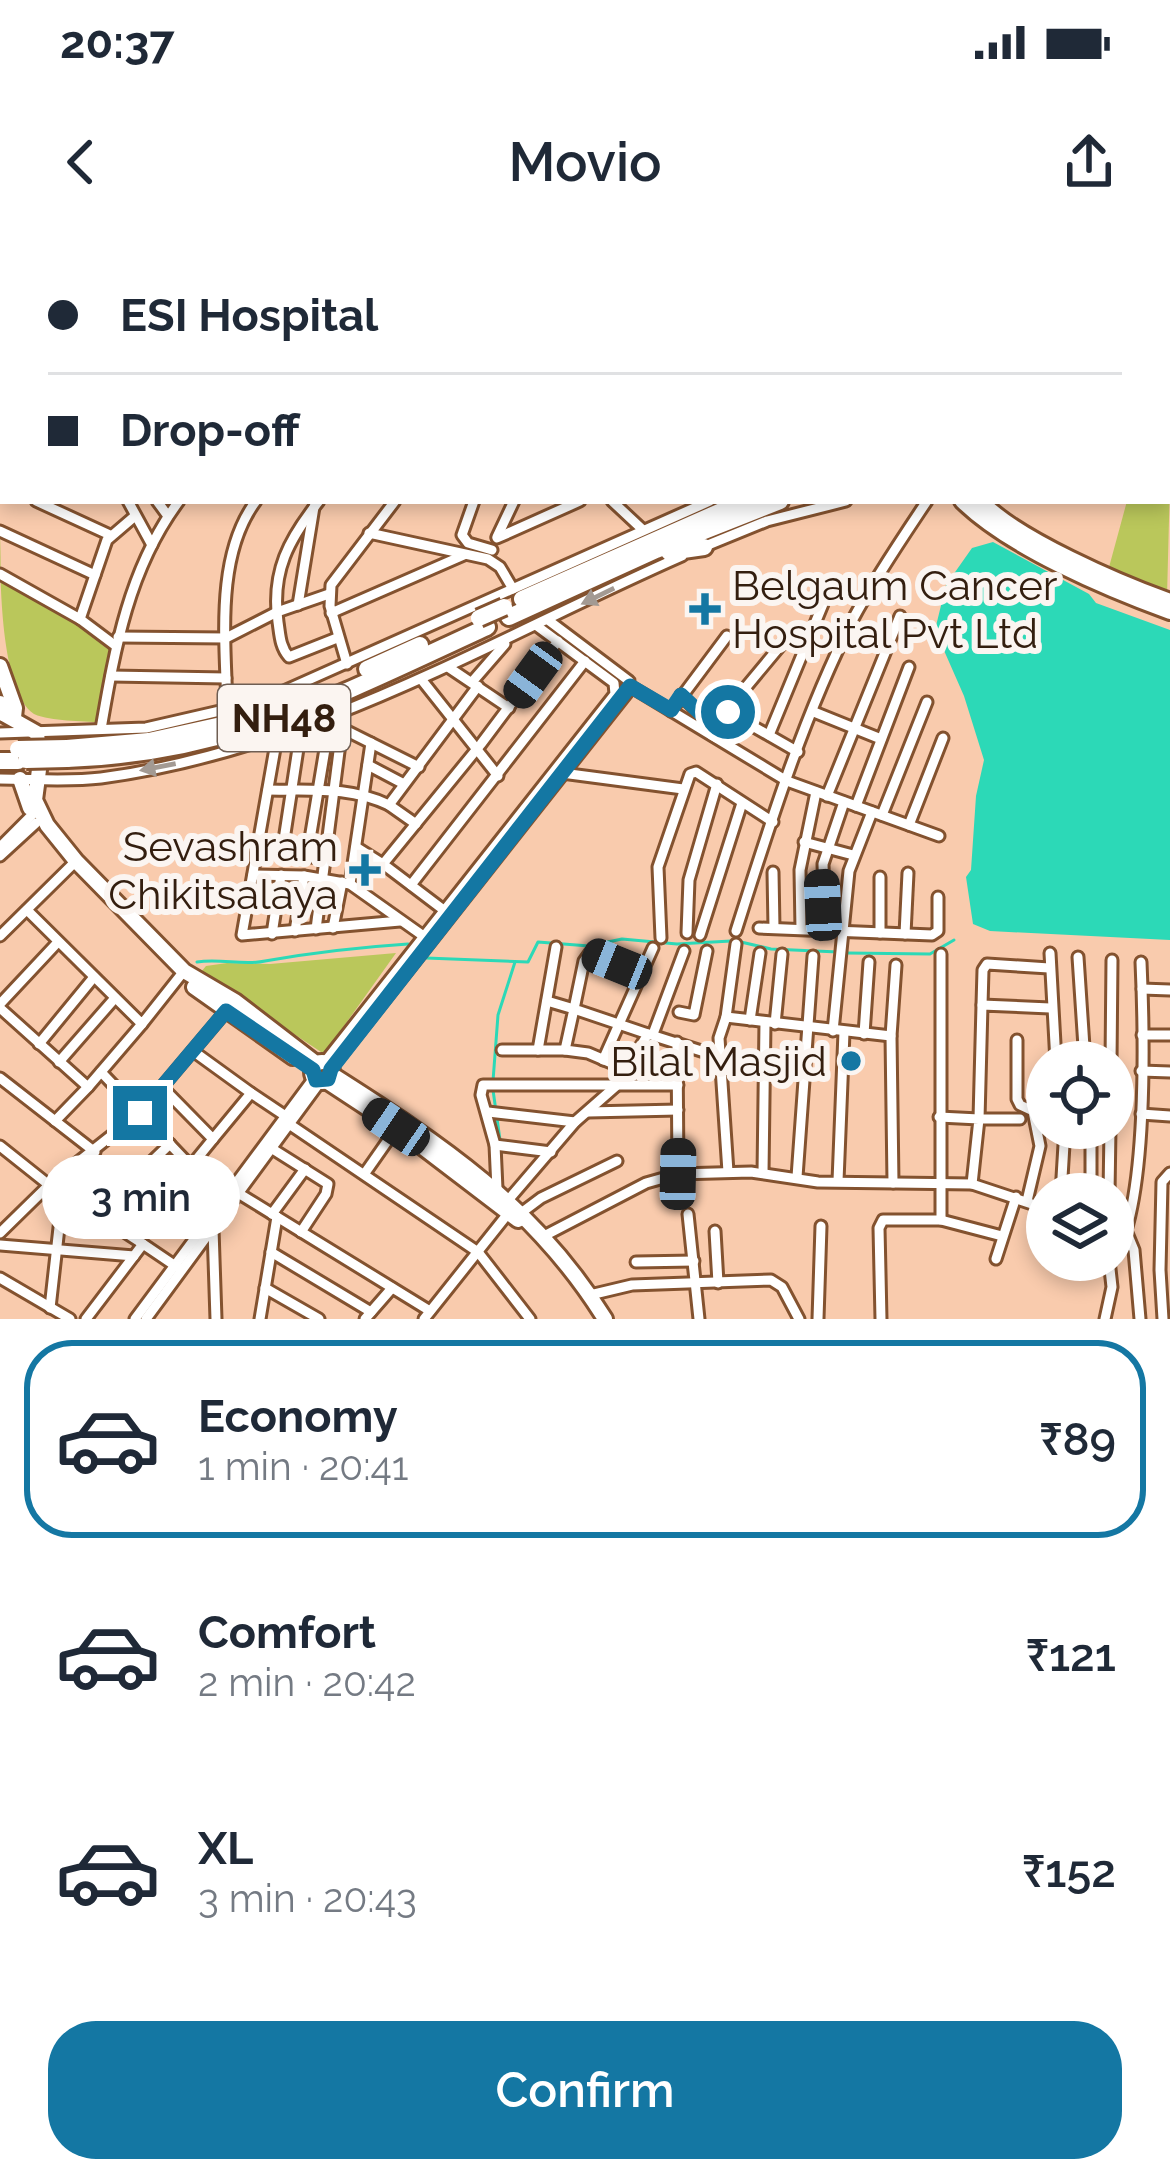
<!DOCTYPE html>
<meta charset="utf-8">
<style>
:root{--surface:#fff;--page:#f6f6f7;--text:#1f2937;--muted:#747a83;--line:#e0e1e3;--accent:#1477a3}
body{margin:0;font-family:Raleway,sans-serif;background:var(--page);color:var(--text);height:100vh;display:flex;flex-direction:column;font-size:45px;white-space:nowrap}
*{box-sizing:border-box;margin:0}
p{font-size:39px;color:var(--muted)}
.icon{flex:none;width:66px;height:66px;fill:none;stroke:currentColor;stroke-width:2;stroke-linecap:round;stroke-linejoin:round}
.map{position:relative;height:1079px;overflow:hidden}
.side{display:flex;flex-direction:column;background:var(--surface);flex:1}
.side>*{flex:none}
.banner{position:absolute;left:0px;top:0px;width:1170px;height:264px;box-shadow:0 6px 18px #0003;display:grid;align-content:center;height:264px;padding:0 48px;background:var(--surface)}
.fabs{position:absolute;left:1026px;top:801px;display:grid;gap:24px}
.fabs a{display:grid;place-items:center;width:108px;height:108px;border-radius:50%;background:var(--surface);box-shadow:0 6px 18px #0003;font-size:60px}
.end{position:absolute;width:54px;height:54px;margin:-27px;border:15px solid #1477a3;background:#fff;box-shadow:0 0 0 6px #fff}
.from{border-radius:50%}
.bubble{position:absolute;height:84px;border-radius:42px;background:var(--surface);box-shadow:0 6px 18px #0003;font-size:39px;font-weight:600;line-height:84px;text-align:center}
.car{position:absolute;width:36px;height:72px;margin:-36px -18px;border-radius:15px;box-shadow:0 0 9px 3px #0007;background:linear-gradient(#222 24%,#8ab4d8 0 40%,#222 0 76%,#8ab4d8 0 86%,#222 0)}
.banner b{display:flex;align-items:center;gap:42px;height:114px;font-size:45px}
.banner b+b{border-top:3px solid var(--line)}
.banner i{width:30px;height:30px;background:var(--text)}
ul{padding:21px 0 0;list-style:none}
li{display:flex;align-items:center;gap:36px;height:198px;margin:0 24px 18px;padding:0 24px;border:6px solid transparent;border-radius:48px}
li div{flex:1}
li b{display:block;font-size:45px}
li em{font-style:normal;font-weight:600}
li.on{border-color:var(--accent)}
li>.icon{width:108px;height:108px;stroke-width:1.5}
.primary-button{display:flex;gap:24px;margin-top:auto;padding:24px 48px}
.primary-button a{flex:1;height:138px;border-radius:48px;background:var(--accent);color:#fff;font-size:48px;font-weight:600;line-height:138px;text-align:center}
.status{display:flex;justify-content:space-between;align-items:center;height:84px;padding:0 60px;background:var(--surface);direction:ltr}
.status svg{height:33px;fill:currentColor}
header{display:flex;justify-content:space-between;align-items:center;height:156px;padding:0 48px;background:var(--surface);font-size:54px;font-weight:600}
.map>svg:first-child{display:block}
.green{fill:#bac75b}
.water{fill:#2cd9b7}
.lines{fill:none;stroke-linecap:round;stroke-linejoin:round}
.stream{stroke:#2cd9b7;stroke-width:3}
.minor-casing{stroke:#83522f;stroke-width:15}
.major-casing{stroke:#83522f;stroke-width:20}
.highway-casing{stroke:#83522f;stroke-width:22}
.minor{stroke:#fff;stroke-width:9}
.major{stroke:#fff;stroke-width:14}
.highway{stroke:#fff;stroke-width:16}
.highway-bridge-casing{stroke:#83522f;stroke-width:22;stroke-linecap:butt}
.highway-bridge{stroke:#fff;stroke-width:16}
.oneway{fill:#a39a93}
.route{stroke:#1477a3;stroke-width:15}
.poi-dot{fill:#1477a3;stroke:#fbf5f1;stroke-width:4.5}
.labels{text-anchor:middle;dominant-baseline:central;stroke-width:12;stroke-linejoin:round;paint-order:stroke}
.shield{fill:#fbf5f1;stroke:#6f5e53;stroke-width:3}
.shield-label{font-size:39px;font-weight:bold;fill:#331e0f}
.poi-label{font-size:42px;fill:#331e0f;stroke:#fbf5f1;text-anchor:end}
</style>
<div class="status"><b>20:37</b><svg viewBox="0 0 49 12"><path d="M0 12V9h3v3zM5 12V6h3v6zM10 12V3h3v9zM15 12V0h3v12zM26 1h20v11H26zM47 4h2v5h-2z"/></svg></div>
<header><svg class="icon" aria-label="back" viewBox="0 0 24 24"><path d="M15 5l-7 7 7 7"/></svg>Movio<svg class="icon" aria-label="share" viewBox="0 0 24 24"><path d="M12 15V3M7 8l5-5 5 5M5 13v7h14v-7"/></svg></header>
<div class="map">
<svg width="1170" height="1079" viewBox="0 0 1170 1079">
<rect width="100%" height="100%" fill="#f9cbad"/>
<g class="green">
<path d="M1167 241H1170L1167 357 1108 331 1127 261H1167Z"/>
<path d="M0 293 1 331 116 409 101 483C81 480 52 482 34 474 0 451 0 337 0 293Z"/>
<path d="M396 713 324 814 201 732 206 726 227 723 270 724Z"/>
</g>
<path class="water" d="M993 302 1089 354 1096 363 1170 390V700L990 691 973 684 966 637 971 630 976 556 984 520 964 456 935 390 946 345 972 308Z"/>
<g class="lines">
<g class="stream">
<path d="M741 702 771 709 838 712"/>
<path d="M847 713 930 714 954 700"/>
<path d="M426 718 528 722 538 702 589 706 622 699 677 704 731 701"/>
<path d="M197 722C220 718 244 726 265 721 310 713 362 707 408 704"/>
<path d="M493 841 498 775 515 722"/>
<path d="M493 850 500 900"/>
<path d="M501 910 502 944"/>
</g>
<g class="minor-casing">
<g id="minor">
<path d="M134 0 135 3"/>
<path d="M176 0 177 3"/>
<path d="M346 0V3"/>
<path d="M414 0V3"/>
<path d="M461 0 462 3"/>
<path d="M519 0V3"/>
<path d="M671 0 673 3"/>
<path d="M711 0 712 3"/>
<path d="M812 0 813 3"/>
<path d="M13 3 21 0"/>
<path d="M271 3 279 0"/>
<path d="M290 3V0"/>
<path d="M373 3 382 0"/>
<path d="M529 3 530 0"/>
<path d="M606 3 612 0"/>
<path d="M758 3 765 0"/>
<path d="M984 3V0"/>
<path d="M1121 3V2"/>
<path d="M1148 3 1149 0"/>
<path d="M0 8 3 7"/>
<path d="M1167 15 1170 16"/>
<path d="M1167 53 1170 54"/>
<path d="M0 70 3 68"/>
<path d="M1167 108 1170 109"/>
<path d="M0 116 3 115"/>
<path d="M0 123 3 137"/>
<path d="M1167 136H1170"/>
<path d="M1167 192H1170"/>
<path d="M1167 235H1170"/>
<path d="M0 248 3 249"/>
<path d="M36 261 110 295"/>
<path d="M128 261 152 305"/>
<path d="M157 261 168 276"/>
<path d="M319 261C289 299 271 331 278 382 280 395 280 407 289 417L337 398"/>
<path d="M474 261 462 295 468 303 492 310"/>
<path d="M612 261 643 290"/>
<path d="M0 291 95 335"/>
<path d="M369 293 488 319 500 327 513 349"/>
<path d="M497 297 514 261"/>
<path d="M497 298 580 261"/>
<path d="M703 307 767 281 846 261"/>
<path d="M0 334 80 379 107 300 135 276"/>
<path d="M298 365 314 267"/>
<path d="M331 373 464 315"/>
<path d="M80 379 116 406"/>
<path d="M118 397 226 398 277 372 329 354"/>
<path d="M347 424 330 366 331 345 395 261"/>
<path d="M448 427 509 468"/>
<path d="M111 436 226 438"/>
<path d="M421 439 498 536"/>
<path d="M472 442 505 404"/>
<path d="M630 446 787 541 939 596"/>
<path d="M681 455 707 481 717 482 791 393"/>
<path d="M227 471C226 405 214 317 256 261"/>
<path d="M671 471 727 396"/>
<path d="M728 472 798 512"/>
<path d="M814 472 881 499"/>
<path d="M101 489C115 408 129 328 179 261"/>
<path d="M345 490 419 527"/>
<path d="M0 493 146 488 259 462 710 261"/>
<path d="M769 495 823 364"/>
<path d="M277 497 242 695 400 681"/>
<path d="M368 525 404 544"/>
<path d="M562 533 683 549"/>
<path d="M0 539C33 539 68 542 101 538 312 510 491 400 682 316"/>
<path d="M268 550C311 551 349 546 389 565L478 446"/>
<path d="M827 556 900 376"/>
<path d="M389 565 416 584"/>
<path d="M856 566 909 427"/>
<path d="M882 575 927 462"/>
<path d="M909 585 943 498"/>
<path d="M804 602 853 615"/>
<path d="M0 607 33 574"/>
<path d="M356 607 383 624"/>
<path d="M258 609 325 619"/>
<path d="M282 613 301 489"/>
<path d="M0 616 36 583"/>
<path d="M307 617 330 479"/>
<path d="M773 632 774 688"/>
<path d="M253 635 304 636 350 644 422 695"/>
<path d="M350 644 371 503"/>
<path d="M411 645 585 421"/>
<path d="M27 670 142 784 184 731"/>
<path d="M445 671 383 624 481 504 558 401"/>
<path d="M333 688 342 642"/>
<path d="M759 688 932 695 938 691V657"/>
<path d="M316 689 344 473"/>
<path d="M801 689 800 630 816 552"/>
<path d="M825 690 823 624 844 562"/>
<path d="M295 691 304 636"/>
<path d="M736 691C769 587 803 477 853 379 875 338 901 300 927 261"/>
<path d="M687 693 689 640 717 544"/>
<path d="M880 693V637"/>
<path d="M272 694 281 635"/>
<path d="M905 694 908 633"/>
<path d="M700 695 742 563"/>
<path d="M0 696 76 621"/>
<path d="M661 698 658 627 690 534 696 532 773 582"/>
<path d="M1050 713 1056 822"/>
<path d="M941 714V980"/>
<path d="M1078 717 1085 822"/>
<path d="M641 734 589 714 584 721 574 769 648 794"/>
<path d="M1142 749 1170 750"/>
<path d="M547 761 574 769 565 810 588 813 628 830"/>
<path d="M0 764 58 702"/>
<path d="M982 765 983 730 987 724 1049 728"/>
<path d="M0 768 88 847 142 784"/>
<path d="M679 772 694 775 707 711"/>
<path d="M726 777 891 796"/>
<path d="M750 780 760 713"/>
<path d="M775 784 782 714"/>
<path d="M833 791 849 631 872 572"/>
<path d="M653 794 684 711"/>
<path d="M864 794 869 722"/>
<path d="M1142 795H1170"/>
<path d="M1017 800V859L1020 865 1033 871 1040 906 1027 961"/>
<path d="M677 802 678 934"/>
<path d="M39 804 94 737"/>
<path d="M502 810H565"/>
<path d="M538 810 556 707"/>
<path d="M603 820 653 708"/>
<path d="M59 822 115 758"/>
<path d="M1111 822 1112 720"/>
<path d="M324 823 615 454 614 443 537 386"/>
<path d="M331 828 627 453 629 441 548 380"/>
<path d="M1141 831 1170 832"/>
<path d="M101 832 224 961"/>
<path d="M0 838 95 912"/>
<path d="M162 847 213 899 251 853 193 811"/>
<path d="M251 853 284 875"/>
<path d="M488 872 575 882"/>
<path d="M588 872 678 870"/>
<path d="M1141 874 1170 876"/>
<path d="M939 877 979 879 972 944"/>
<path d="M1020 879H979L982 765 1050 768"/>
<path d="M55 881 88 847"/>
<path d="M289 884 478 1012 530 1079"/>
<path d="M495 905 551 912"/>
<path d="M0 906 49 945"/>
<path d="M271 908 328 944 326 954 301 992"/>
<path d="M191 926 213 899"/>
<path d="M728 932 719 798 726 777 736 704"/>
<path d="M365 933 400 883"/>
<path d="M763 933 765 782"/>
<path d="M136 937 197 992"/>
<path d="M797 937 813 716"/>
<path d="M838 941 844 792"/>
<path d="M893 943 891 796 896 725"/>
<path d="M497 949 495 905 481 855 483 845H678"/>
<path d="M238 953 430 1071"/>
<path d="M1061 954 1065 888"/>
<path d="M1091 954V888"/>
<path d="M1109 954 1110 888"/>
<path d="M509 959 575 882 616 846 648 794 720 817"/>
<path d="M521 973 541 958 617 921"/>
<path d="M272 974 305 929"/>
<path d="M688 974 699 1079"/>
<path d="M213 989 216 1079"/>
<path d="M715 991 718 1043"/>
<path d="M0 993 49 945 140 873 227 770"/>
<path d="M1127 993 1134 1010 1140 1079"/>
<path d="M544 996 646 943 678 934 751 932 818 942 972 944 1047 969"/>
<path d="M143 1004 106 980 100 971 170 904"/>
<path d="M0 1005 134 1016"/>
<path d="M271 1012 371 1072"/>
<path d="M996 1019 1016 957"/>
<path d="M1113 1020C1149 967 1144 789 1141 722"/>
<path d="M636 1022 694 1021"/>
<path d="M0 1038 70 1079"/>
<path d="M265 1048 319 1079"/>
<path d="M590 1055 632 1045 771 1040 782 1047 799 1079"/>
<path d="M50 1068 65 934"/>
<path d="M86 1079 143 1004 177 1027"/>
<path d="M135 1079 314 838"/>
<path d="M146 1079 320 842"/>
<path d="M260 1079 277 977"/>
<path d="M365 1079 392 1048"/>
<path d="M424 1079 510 971"/>
<path d="M818 1079 821 986"/>
<path d="M881 1079 879 988 883 980H941L1002 996"/>
<path d="M1105 1079 1112 1047 1109 1020"/>
<path d="M1163 1079 1160 1030 1162 942 1170 933"/>
</g>
</g>
<g class="major-casing">
<g id="major">
<path d="M859 0 860 3"/>
<path d="M871 0 872 3"/>
<path d="M962 261C1010 308 1107 349 1170 372"/>
<path d="M981 261C1017 299 1120 343 1170 361"/>
<path d="M0 426 15 468 14 477"/>
<path d="M0 463 5 475 37 493 40 522 35 560 47 585 76 621 184 731 235 761 317 824"/>
<path d="M20 539 30 568"/>
<path d="M194 747 293 817"/>
<circle cx="322" cy="832" r="10"/>
<path d="M331 834C441 904 535 966 605 1079"/>
<path d="M326 841 396 887 518 980"/>
</g>
</g>
<g class="highway-casing">
<g id="highway">
<path d="M1167 208 1170 207"/>
<path d="M1167 219H1170"/>
<path d="M669 312 704 307"/>
<path d="M522 359 744 261"/>
<path d="M509 377 656 310 780 261"/>
<path d="M367 429 420 405"/>
<path d="M67 508 149 501 244 480"/>
<path d="M67 519C230 514 343 453 487 387"/>
<path d="M0 521H18"/>
</g>
</g>
<use href="#minor" class="minor"/>
<use href="#major" class="major"/>
<use href="#highway" class="highway"/>
<g class="highway-bridge-casing">
<g id="highway-bridge">
<path d="M479 378 504 367"/>
<path d="M18 509 67 508"/>
<path d="M26 520 67 519"/>
</g>
</g>
<use href="#highway-bridge" class="highway-bridge"/>
</g>
<defs><path id="oneway-solid" d="M-6-.8H1V-3.2L6.5 0L1 3.2V.8H-6Z" transform="scale(3)"/></defs>
<g class="oneway">
<use href="#oneway-solid" transform="translate(598 356) rotate(154)"/>
<use href="#oneway-solid" transform="translate(158 527) rotate(169)"/>
</g>
<g class="lines">
<path class="route" d="M140 873 226 771 313 830 316 840 328 839 331 829 630 446 671 470 681 455 712 484 728 472"/>
</g>
<g class="poi-dot">
<path d="M699 351h12v12h12v12h-12v12h-12v-12h-12v-12h12z"/>
<path d="M359 612h12v12h12v12h-12v12h-12v-12h-12v-12h12z"/>
<circle cx="851" cy="821" r="12"/>
</g>
<g class="labels">
<rect class="shield" x="218" y="445" width="132" height="66" rx="9"/>
<g class="shield-label">
<text x="284" y="478">NH48</text>
</g>
<g class="poi-label">
<text x="732" y="345" text-anchor="start">Belgaum Cancer<tspan x="732" dy="48">Hospital Pvt Ltd</tspan></text>
<text x="338" y="606">Sevashram<tspan x="338" dy="48">Chikitsalaya</tspan></text>
<text x="827" y="821">Bilal Masjid</text>
</g>
</g>
</svg>
<div class="fabs">
<a><svg class="icon" aria-label="locate" viewBox="0 0 24 24"><circle cx="12" cy="12" r="6"/><path d="M12 2v4M12 18v4M2 12h4M18 12h4"/></svg></a>
<a><svg class="icon" aria-label="layers" viewBox="0 0 24 24"><path d="M12 4l9 5-9 5-9-5zM3 14l9 5 9-5"/></svg></a>
</div>
<i class="end from" style="left:728px;top:472px"></i>
<i class="end" style="left:140px;top:873px"></i>
<div class="bubble" style="left:42px;top:915px;width:198px">3 min</div>
<i class="car" style="left:533px;top:435px;rotate:216deg"></i>
<i class="car" style="left:823px;top:665px;rotate:357deg"></i>
<i class="car" style="left:617px;top:724px;rotate:292deg"></i>
<i class="car" style="left:396px;top:887px;rotate:304deg"></i>
<i class="car" style="left:678px;top:934px;rotate:1deg"></i>
<div class="banner">
<b><i class="from"></i>ESI Hospital</b>
<b><i></i>Drop-off</b>
</div>
</div>
<section class="side">
<ul>
<li class="on"><svg class="icon" aria-label="car" viewBox="0 0 24 24"><path d="M5 17H2v-5l4-1 3-4h7l3 4 3 1v5h-3M9 17h6M6 11h13"/><circle cx="7" cy="17" r="2"/><circle cx="17" cy="17" r="2"/></svg><div><b>Economy</b><p>1 min · 20:41</p></div><em>₹89</em></li>
<li><svg class="icon" aria-label="car" viewBox="0 0 24 24"><path d="M5 17H2v-5l4-1 3-4h7l3 4 3 1v5h-3M9 17h6M6 11h13"/><circle cx="7" cy="17" r="2"/><circle cx="17" cy="17" r="2"/></svg><div><b>Comfort</b><p>2 min · 20:42</p></div><em>₹121</em></li>
<li><svg class="icon" aria-label="car" viewBox="0 0 24 24"><path d="M5 17H2v-5l4-1 3-4h7l3 4 3 1v5h-3M9 17h6M6 11h13"/><circle cx="7" cy="17" r="2"/><circle cx="17" cy="17" r="2"/></svg><div><b>XL</b><p>3 min · 20:43</p></div><em>₹152</em></li>
</ul>
<div class="primary-button"><a>Confirm</a></div>
</section>
